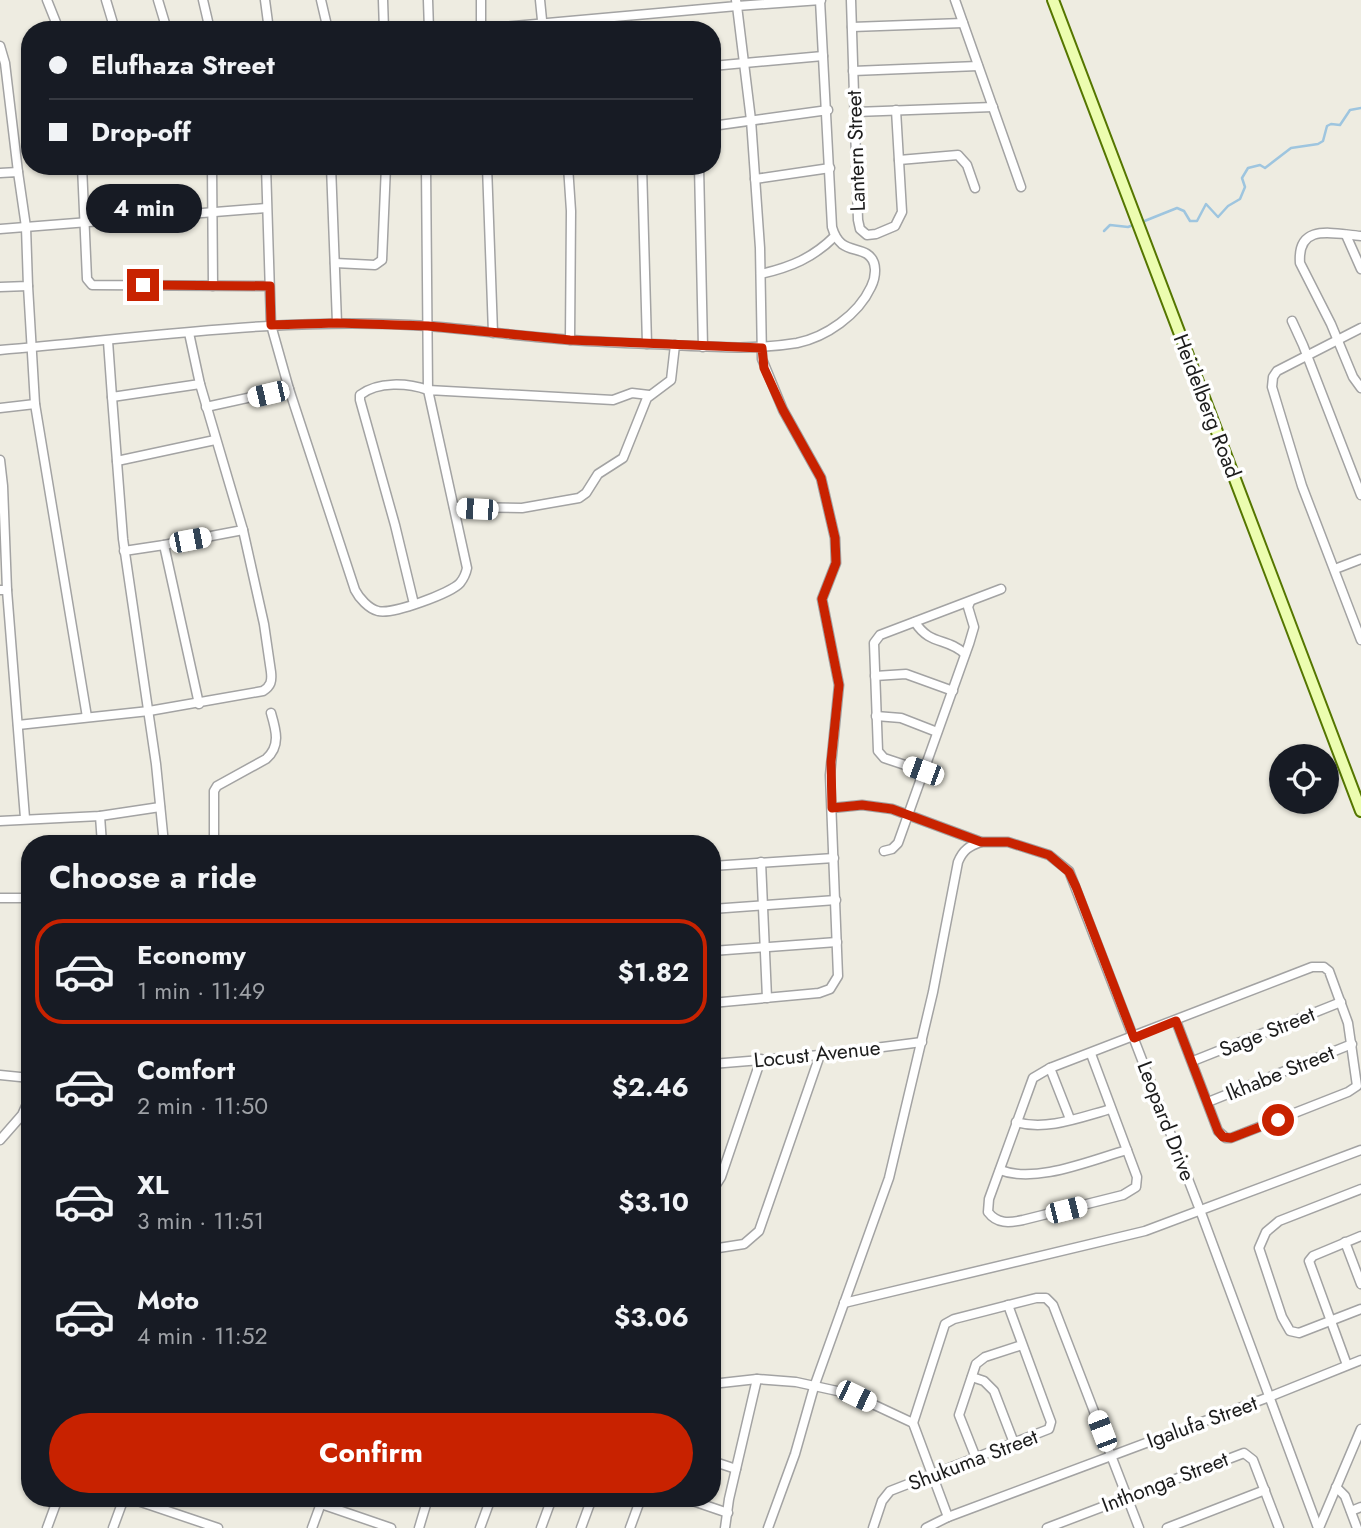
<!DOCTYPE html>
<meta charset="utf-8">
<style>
:root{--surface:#171b24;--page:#20242c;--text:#f1f3f6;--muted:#9ea1a6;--line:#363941;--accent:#c82200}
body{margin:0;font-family:Jost,sans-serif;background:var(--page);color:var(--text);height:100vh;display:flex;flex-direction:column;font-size:26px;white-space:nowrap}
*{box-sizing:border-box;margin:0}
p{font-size:23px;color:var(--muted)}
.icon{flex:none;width:38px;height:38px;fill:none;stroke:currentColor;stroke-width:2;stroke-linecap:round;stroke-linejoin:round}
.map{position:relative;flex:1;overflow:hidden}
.details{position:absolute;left:21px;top:835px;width:700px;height:672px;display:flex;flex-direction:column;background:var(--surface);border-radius:28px;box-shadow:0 2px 5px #0004}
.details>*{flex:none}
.banner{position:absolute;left:21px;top:21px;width:700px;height:154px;border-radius:28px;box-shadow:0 2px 5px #0004;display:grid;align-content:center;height:154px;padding:0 28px;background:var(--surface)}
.tools{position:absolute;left:1269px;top:744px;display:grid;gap:14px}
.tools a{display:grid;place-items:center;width:70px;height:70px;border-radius:50%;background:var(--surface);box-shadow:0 2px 5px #0004;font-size:35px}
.end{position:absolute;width:32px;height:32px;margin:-16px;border:9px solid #c82200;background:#fff;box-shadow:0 0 0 4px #fff}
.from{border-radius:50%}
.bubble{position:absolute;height:49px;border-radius:24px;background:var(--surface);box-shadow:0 2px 5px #0004;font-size:23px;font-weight:700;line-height:49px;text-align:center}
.car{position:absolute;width:21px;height:42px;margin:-21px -10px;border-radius:9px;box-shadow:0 0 5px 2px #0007;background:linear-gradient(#fff 24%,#345 0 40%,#fff 0 76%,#345 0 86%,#fff 0)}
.banner b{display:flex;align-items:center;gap:24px;height:66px;font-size:26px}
.banner b+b{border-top:2px solid var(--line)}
.banner i{width:18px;height:18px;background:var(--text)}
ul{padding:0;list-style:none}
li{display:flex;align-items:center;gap:21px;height:105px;margin:0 14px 10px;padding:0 14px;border:4px solid transparent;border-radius:28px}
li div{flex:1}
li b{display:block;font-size:26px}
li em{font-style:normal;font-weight:700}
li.selected{border-color:var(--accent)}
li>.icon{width:63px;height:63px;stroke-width:1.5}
h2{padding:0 28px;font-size:32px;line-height:84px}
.action{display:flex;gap:14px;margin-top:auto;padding:14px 28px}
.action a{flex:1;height:80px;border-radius:42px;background:var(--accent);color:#fff;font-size:28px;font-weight:700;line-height:80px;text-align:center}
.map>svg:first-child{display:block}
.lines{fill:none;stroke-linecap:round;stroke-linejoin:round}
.stream{stroke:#9ec5df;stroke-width:2.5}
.street-casing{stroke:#a3a3a3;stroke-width:11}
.secondary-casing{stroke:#557600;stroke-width:14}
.street{stroke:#fff;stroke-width:8}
.secondary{stroke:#ecfdb0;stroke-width:10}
.route{stroke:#c82200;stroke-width:9}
.labels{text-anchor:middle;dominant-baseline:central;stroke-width:7;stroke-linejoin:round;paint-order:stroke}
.street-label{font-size:21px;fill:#1c1c1c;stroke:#fff}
</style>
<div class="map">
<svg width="1361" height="1528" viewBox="0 0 1361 1528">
<rect width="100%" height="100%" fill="#eeece1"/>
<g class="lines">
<g class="stream">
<path d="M1142 222 1177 208 1184 211 1190 221H1197L1206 204 1218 217 1228 206 1240 199 1245 187 1242 178 1248 168 1260 165 1265 168 1291 148 1318 144 1323 141 1327 126 1331 124 1340 125 1350 110 1361 108"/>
<path d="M1104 231 1110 225 1128 227 1136 224"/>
</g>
<g class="street-casing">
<g id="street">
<path d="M47 0 59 30"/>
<path d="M106 0 115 30"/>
<path d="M158 0 167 30"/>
<path d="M203 0 210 30"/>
<path d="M265 0 269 30"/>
<path d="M321 0 328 30"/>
<path d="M383 0 384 30"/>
<path d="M428 0 429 30"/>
<path d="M481 0V29L737 6 736 0"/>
<path d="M540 0 543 30"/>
<path d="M851 0 858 220 860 229 867 235 876 234 895 226 902 212 896 110"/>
<path d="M955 0 1021 187"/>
<path d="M852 27 963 23"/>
<path d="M0 46 5 63 18 172"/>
<path d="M712 66 823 56"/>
<path d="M853 71 978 66"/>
<path d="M855 112 993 107"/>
<path d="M712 126 828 110"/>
<path d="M899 160 958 155 967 165 975 188"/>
<path d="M82 166 87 279 92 285 269 286"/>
<path d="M212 166 213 286"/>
<path d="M266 166 271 325 289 389 355 590C359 598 369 609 378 611 392 615 451 593 460 583 464 578 466 573 467 568L428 390 613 400 632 393 649 395"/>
<path d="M331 166 337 323"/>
<path d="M487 166 493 333"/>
<path d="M568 166 571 211 570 340"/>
<path d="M642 166 647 344"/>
<path d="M699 166 703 347"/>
<path d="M0 173 18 172 26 227 28 286 0 287"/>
<path d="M755 179 830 168"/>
<path d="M0 229 266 208"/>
<path d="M1346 235 1361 269"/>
<path d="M1361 236C1334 234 1297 222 1300 263L1331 324 1353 377 1361 388"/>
<path d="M335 263 375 265 382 260 386 166"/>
<path d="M761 274C791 267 813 258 835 236"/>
<path d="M28 286 35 404 87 717"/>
<path d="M1292 321 1303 345 1361 495"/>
<path d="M1361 328 1277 371 1273 377 1272 387 1302 486 1361 640"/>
<path d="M108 341 112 397 200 384 189 333"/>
<path d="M0 350C142 338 285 316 428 326 468 329 508 335 549 338 589 342 630 343 670 345 713 347 755 350 797 343 826 337 858 315 871 287 876 277 878 261 867 254 859 249 850 250 842 244 836 239 834 234 832 227L820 0"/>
<path d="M112 397 123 539 156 764 164 844"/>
<path d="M206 407 289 389"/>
<path d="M0 408 35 404"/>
<path d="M0 460 3 486 7 590"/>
<path d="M117 461 215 440"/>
<path d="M454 507 522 508 579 498 586 493 598 474 623 458 647 398 671 380 675 345"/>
<path d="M124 551 164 545"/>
<path d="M1335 569 1361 559"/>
<path d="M0 590H7L25 818"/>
<path d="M414 604 395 525 360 400V395C378 381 408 383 428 390L426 166"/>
<path d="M915 622C930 646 947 637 965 654"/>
<path d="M875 676 906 674 953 691"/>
<path d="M199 704 164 545 243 530 200 384"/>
<path d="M876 716 901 718 937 732"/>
<path d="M18 725 149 711 263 691C271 686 272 681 271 672L264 624 243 530"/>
<path d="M923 771 884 758 878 751 874 643 880 635 1001 589"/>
<path d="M832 808 862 805 892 809 981 842H1008L1049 855 1069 871 1200 1210 1318 1528"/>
<path d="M100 816 102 844"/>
<path d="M0 821 100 816 160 807"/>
<path d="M214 844V791L217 786 266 759C281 746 276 730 271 713"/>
<path d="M884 851 892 849 898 843 969 644 974 627 968 607 970 602"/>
<path d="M761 862 767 998"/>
<path d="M712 866 834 858"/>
<path d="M0 898H30"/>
<path d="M712 909 836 900"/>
<path d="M712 951 837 942"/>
<path d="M712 1003 819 993 830 989 838 976 830 775 839 685 822 599 836 563 835 538 821 478 783 410 762 359 760 248 751 120 737 6 821 0"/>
<path d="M1091 1054 1137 1177 1136 1187 1123 1195 1023 1220C1009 1223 997 1224 988 1212L989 1199 1033 1078 1050 1068 1312 967H1324L1329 971 1348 1023 1357 1086 1348 1092 1231 1138H1226L1218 1131 1176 1021"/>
<path d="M1193 1061 1341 1002"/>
<path d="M712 1064 820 1055 922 1042"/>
<path d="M1050 1068 1070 1119"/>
<path d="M0 1075 30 1078"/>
<path d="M1208 1102 1352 1044"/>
<path d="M1016 1122C1047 1131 1081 1117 1111 1109"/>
<path d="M0 1140 22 1115 30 1097"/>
<path d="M1000 1170C1036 1184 1091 1160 1127 1150"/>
<path d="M1361 1189 1279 1221 1266 1232 1259 1248 1282 1317 1290 1331 1299 1333 1361 1309"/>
<path d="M712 1191 721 1177 761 1059"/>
<path d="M1345 1242 1361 1284"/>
<path d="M712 1249 744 1244 759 1231 820 1055"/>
<path d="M844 1303 1145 1231 1361 1150"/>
<path d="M1347 1365 1309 1261 1313 1256 1361 1236"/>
<path d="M972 1377 984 1381 994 1391 1014 1443"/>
<path d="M712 1384 757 1379 796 1382 851 1394 913 1423 948 1517"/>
<path d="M913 1423 945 1324 954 1319 1036 1298H1046L1053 1305 1139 1528"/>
<path d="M976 1458 959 1415 976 1364 985 1357 1022 1345"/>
<path d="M712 1461 736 1469"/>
<path d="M1336 1487 1345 1496 1357 1528"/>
<path d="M129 1498 218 1528"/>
<path d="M684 1498 728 1513"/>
<path d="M321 1504 391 1528"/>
<path d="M1351 1511 1361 1507"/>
<path d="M47 1528 58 1498"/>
<path d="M113 1528 124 1498"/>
<path d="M312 1528 323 1498"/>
<path d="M419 1528 428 1498"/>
<path d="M480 1528 491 1498"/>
<path d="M541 1528 552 1498"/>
<path d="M581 1528 592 1498"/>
<path d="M630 1528 641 1498"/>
<path d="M725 1528 729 1499 757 1379"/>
<path d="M768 1528 795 1454 814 1387 889 1178 933 992 958 862C963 850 969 846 981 842"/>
<path d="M873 1528 882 1501 890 1491 1049 1429 1051 1422 1048 1414 1008 1305"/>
<path d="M926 1528 948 1517 1269 1397 1361 1360"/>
<path d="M1047 1528 1244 1453 1253 1460 1279 1528"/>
<path d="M1167 1528 1265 1490"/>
<path d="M1319 1528 1361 1429"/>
</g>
</g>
<g class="secondary-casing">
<path id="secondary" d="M1053 0 1361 811"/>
</g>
<use href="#street" class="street"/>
<use href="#secondary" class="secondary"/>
</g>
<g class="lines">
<path class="route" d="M143 285 270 286 271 325 337 323 428 326 570 340 762 348 764 368 783 410 821 478 835 538 836 563 822 599 839 685 831 762 832 808 862 805 892 809 981 842H1008L1049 855 1069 872 1076 887 1134 1038 1176 1021 1218 1131 1223 1137 1231 1138 1278 1120"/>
</g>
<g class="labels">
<g class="street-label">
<text transform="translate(856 151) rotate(-92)">Lantern Street</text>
<text transform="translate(1207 406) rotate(69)">Heidelberg Road</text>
<text transform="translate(1267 1032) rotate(-22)">Sage Street</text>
<text transform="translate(817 1054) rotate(-6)">Locust Avenue</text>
<text transform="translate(1280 1073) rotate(-22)">Ikhabe Street</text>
<text transform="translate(1166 1121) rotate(69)">Leopard Drive</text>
<text transform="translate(1202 1422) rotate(-20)">Igalufa Street</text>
<text transform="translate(973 1460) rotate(-21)">Shukuma Street</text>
<text transform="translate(1165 1482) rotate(-21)">Inthonga Street</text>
</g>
</g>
</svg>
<div class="tools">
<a><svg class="icon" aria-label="locate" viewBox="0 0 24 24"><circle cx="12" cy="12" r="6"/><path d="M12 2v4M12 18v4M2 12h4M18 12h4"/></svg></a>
</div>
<i class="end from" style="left:1278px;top:1120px"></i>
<i class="end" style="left:143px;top:285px"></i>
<div class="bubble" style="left:86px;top:184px;width:116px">4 min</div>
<i class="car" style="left:268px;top:394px;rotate:257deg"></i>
<i class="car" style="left:477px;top:509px;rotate:273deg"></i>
<i class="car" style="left:190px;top:540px;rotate:79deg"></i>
<i class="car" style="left:923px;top:771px;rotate:290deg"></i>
<i class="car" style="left:1066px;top:1210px;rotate:76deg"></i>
<i class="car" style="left:856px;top:1396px;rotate:116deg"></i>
<i class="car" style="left:1102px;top:1431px;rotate:339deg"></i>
<div class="banner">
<b><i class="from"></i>Elufhaza Street</b>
<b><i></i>Drop-off</b>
</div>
<section class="details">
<h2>Choose a ride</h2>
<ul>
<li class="selected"><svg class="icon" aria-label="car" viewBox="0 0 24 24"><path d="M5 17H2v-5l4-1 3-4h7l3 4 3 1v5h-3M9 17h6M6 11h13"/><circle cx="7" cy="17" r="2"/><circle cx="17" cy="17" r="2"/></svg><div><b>Economy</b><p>1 min · 11:49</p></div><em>$1.82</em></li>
<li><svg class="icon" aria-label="car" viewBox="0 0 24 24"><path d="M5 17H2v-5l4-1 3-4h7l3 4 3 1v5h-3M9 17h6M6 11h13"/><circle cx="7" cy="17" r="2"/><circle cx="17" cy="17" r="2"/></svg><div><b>Comfort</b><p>2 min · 11:50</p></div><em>$2.46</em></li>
<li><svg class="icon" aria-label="car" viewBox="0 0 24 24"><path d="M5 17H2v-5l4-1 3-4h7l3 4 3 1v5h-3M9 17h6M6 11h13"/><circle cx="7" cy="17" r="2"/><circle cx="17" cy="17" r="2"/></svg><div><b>XL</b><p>3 min · 11:51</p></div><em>$3.10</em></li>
<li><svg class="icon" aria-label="car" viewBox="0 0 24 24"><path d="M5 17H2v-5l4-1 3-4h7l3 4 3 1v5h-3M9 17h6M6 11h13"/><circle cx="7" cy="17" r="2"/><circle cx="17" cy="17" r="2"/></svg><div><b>Moto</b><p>4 min · 11:52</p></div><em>$3.06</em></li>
</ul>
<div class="action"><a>Confirm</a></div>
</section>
</div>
